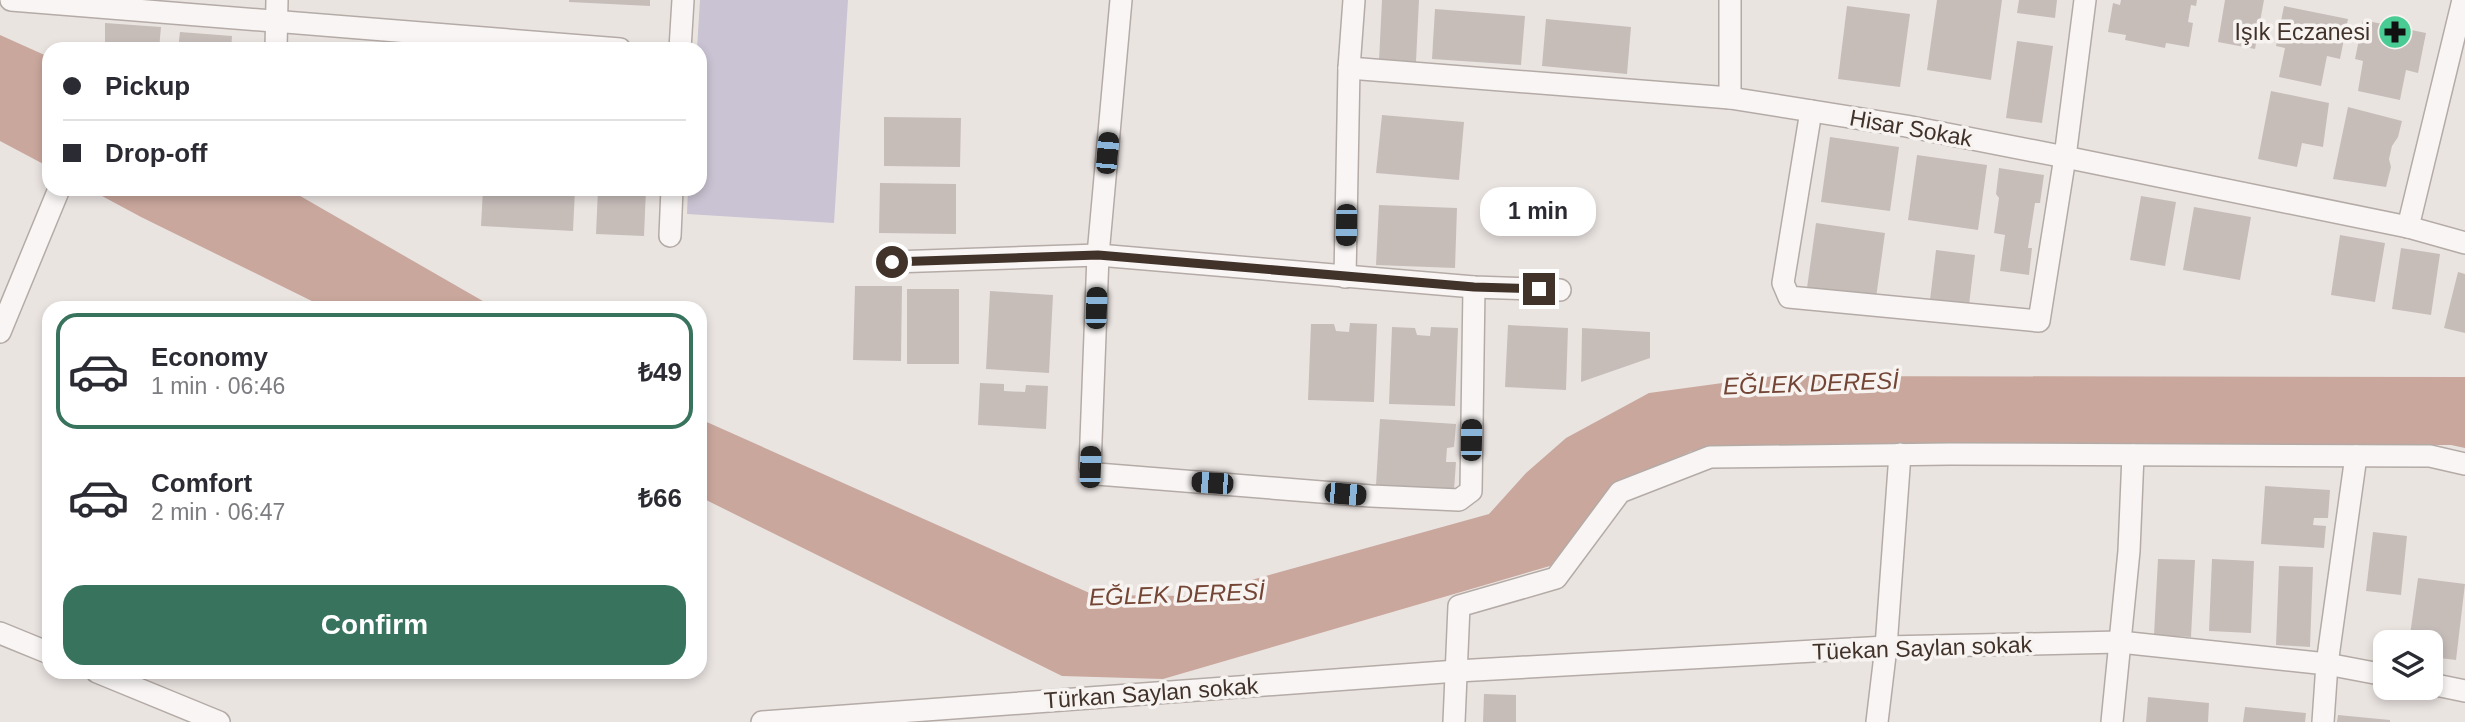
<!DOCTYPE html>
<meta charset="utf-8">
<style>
:root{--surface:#fff;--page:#f2f2f3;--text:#2b2b33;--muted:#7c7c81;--line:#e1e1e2;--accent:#38735e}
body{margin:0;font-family:Helvetica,sans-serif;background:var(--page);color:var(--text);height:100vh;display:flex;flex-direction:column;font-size:26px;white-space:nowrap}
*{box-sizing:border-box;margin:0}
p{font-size:23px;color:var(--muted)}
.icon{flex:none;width:38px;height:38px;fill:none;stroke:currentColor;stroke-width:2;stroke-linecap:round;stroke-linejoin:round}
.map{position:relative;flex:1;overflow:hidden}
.sheet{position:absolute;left:42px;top:301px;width:665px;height:378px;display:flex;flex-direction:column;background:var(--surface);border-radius:21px;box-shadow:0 4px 10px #0003}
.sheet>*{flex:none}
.banner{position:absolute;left:42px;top:42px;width:665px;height:154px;border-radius:21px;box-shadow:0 4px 10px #0003;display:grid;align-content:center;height:154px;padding:0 21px;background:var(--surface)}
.controls{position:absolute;left:2373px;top:630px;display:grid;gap:14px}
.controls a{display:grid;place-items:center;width:70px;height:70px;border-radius:14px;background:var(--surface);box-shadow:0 4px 10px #0003;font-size:35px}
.end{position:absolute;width:32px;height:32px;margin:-16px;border:9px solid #41322a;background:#fff;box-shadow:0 0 0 4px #fff}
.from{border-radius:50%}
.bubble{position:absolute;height:49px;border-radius:21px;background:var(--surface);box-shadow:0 4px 10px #0003;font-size:23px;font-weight:600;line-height:49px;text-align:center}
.car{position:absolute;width:21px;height:42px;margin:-21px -10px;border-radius:9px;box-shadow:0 0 5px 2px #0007;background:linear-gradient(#222 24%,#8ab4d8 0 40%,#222 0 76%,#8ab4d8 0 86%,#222 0)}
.banner b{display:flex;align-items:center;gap:24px;height:66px;font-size:26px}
.banner b+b{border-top:2px solid var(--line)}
.banner i{width:18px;height:18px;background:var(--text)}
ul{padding:12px 0 0;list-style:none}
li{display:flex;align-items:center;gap:21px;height:116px;margin:0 14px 10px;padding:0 7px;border:4px solid transparent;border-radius:21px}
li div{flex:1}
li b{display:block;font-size:26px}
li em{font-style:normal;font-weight:600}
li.active{border-color:var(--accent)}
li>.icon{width:63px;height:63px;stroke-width:1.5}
.primary-button{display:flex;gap:14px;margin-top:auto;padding:14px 21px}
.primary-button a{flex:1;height:80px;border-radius:21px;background:var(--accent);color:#fff;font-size:28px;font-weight:600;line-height:80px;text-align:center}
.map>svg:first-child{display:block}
.green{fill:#cac3d3}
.water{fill:#c9a79d}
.building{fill:#c6bdb9}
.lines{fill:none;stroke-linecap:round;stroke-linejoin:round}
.minor-casing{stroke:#b4aba6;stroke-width:24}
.minor{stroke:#f8f5f4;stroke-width:21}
.route{stroke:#41322a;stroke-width:9}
.labels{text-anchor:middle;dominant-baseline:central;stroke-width:7;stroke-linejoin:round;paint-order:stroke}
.poi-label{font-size:23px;fill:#41322a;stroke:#f7f3f1;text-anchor:end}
.street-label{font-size:23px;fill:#41322a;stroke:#f7f3f1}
.water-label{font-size:24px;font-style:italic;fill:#744534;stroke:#f7f3f1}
</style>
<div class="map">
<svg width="2465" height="722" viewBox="0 0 2465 722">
<rect width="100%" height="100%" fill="#eae4e1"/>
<path class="green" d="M700 0H848L834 223 687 214 688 189H700V49H697Z"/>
<g class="water">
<path d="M0 35 49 57V167L0 141Z"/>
<path d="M89 189H288L495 308H326L141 217Z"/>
<path d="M1774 376 2465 377V448L2451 445 1812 447 1692 451 1614 485 1550 566 1163 679 1062 676 700 497V419L1094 595 1194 596 1489 514 1526 473 1566 438 1649 393Z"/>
</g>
<g class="building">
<path d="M569 0H650V6L569 2Z"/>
<path d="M1382 0H1419L1416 62 1379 61Z"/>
<path d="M1937 0H2002L1991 80 1927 70Z"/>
<path d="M2019 0H2057L2055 18 2017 13Z"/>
<path d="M2121 0H2197L2196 6 2191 5 2188 22 2193 23 2189 47 2166 43 2165 48 2125 40 2126 35 2108 32 2113 3 2120 5Z"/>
<path d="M2225 0H2264L2255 49 2218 42Z"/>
<path d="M1847 6 1910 14 1900 87 1838 79Z"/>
<path d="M2284 6 2348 19 2340 59 2327 56 2321 86 2279 77 2285 48 2276 46Z"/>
<path d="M1435 9 1525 16 1521 65 1432 59Z"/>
<path d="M1546 19 1631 27 1627 74 1542 66Z"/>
<path d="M2363 20 2426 33 2418 73 2406 70 2400 100 2358 91 2363 61 2355 59Z"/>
<path d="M105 23 161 27 159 49H105Z"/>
<path d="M180 32 232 36 231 49H178Z"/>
<path d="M2017 41 2053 46 2042 123 2006 118Z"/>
<path d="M2271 91 2329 103 2323 147 2302 143 2297 167 2258 159Z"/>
<path d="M2348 107 2402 121 2398 137 2392 146 2389 159 2391 167 2386 187 2333 179Z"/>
<path d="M1382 115 1464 122 1459 180 1376 173Z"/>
<path d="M884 117 961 118 960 167 884 166Z"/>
<path d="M1830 137 1899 147 1890 211 1821 202Z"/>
<path d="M1917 155 1987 165 1978 230 1908 220Z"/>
<path d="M1999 168 2044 175 2040 203H2035L2028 248H2032L2029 275 2000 271 2005 235 1994 233 1999 198 1996 194Z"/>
<path d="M880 183 956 184V234L879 233Z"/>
<path d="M483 189H575L573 231 481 226Z"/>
<path d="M598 189H646L644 236 596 234Z"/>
<path d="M2141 196 2176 202 2165 266 2130 260Z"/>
<path d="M1379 205 1457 208 1455 268 1376 265Z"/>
<path d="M2194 207 2251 217 2240 280 2183 270Z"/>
<path d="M1816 223 1885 233 1876 298 1807 288Z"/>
<path d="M2340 235 2385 243 2375 302 2331 295Z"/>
<path d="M2401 248 2440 254 2431 315 2392 309Z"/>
<path d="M1936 250 1975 255 1969 305 1930 300Z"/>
<path d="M2458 272 2465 274V333L2444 328Z"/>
<path d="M855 286H902L901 361 853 360Z"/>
<rect x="907" y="289" width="52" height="75"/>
<path d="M990 291 1053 295 1049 373 986 369Z"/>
<path d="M1350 323 1377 324 1374 402 1308 400 1311 324H1334L1336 331 1349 332Z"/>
<path d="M1508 325 1568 328 1566 390 1505 387Z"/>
<path d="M1392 327 1415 328 1417 335 1430 336 1431 327 1458 328 1455 406 1389 404Z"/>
<path d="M1582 328 1650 332V358L1581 382Z"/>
<path d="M980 383 1004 384V391L1025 392 1026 385 1048 386 1046 429 978 425Z"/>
<path d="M1380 419 1456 424 1454 447 1447 448 1446 462H1456L1454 490 1376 485Z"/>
<path d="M2265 486 2330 490 2328 518H2314L2313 525 2326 526 2324 548 2261 544Z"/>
<path d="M2373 532 2407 536 2401 595 2366 591Z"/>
<path d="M2158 559 2195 560 2191 637 2154 635Z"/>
<path d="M2212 559 2254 561 2251 633 2209 631Z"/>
<path d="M2279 566 2313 567 2310 647 2276 645Z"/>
<path d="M2418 578 2465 584 2456 660 2431 657V642H2409Z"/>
<path d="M1484 694 1516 695V722H1483Z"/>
<path d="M2148 697 2209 703 2208 722H2146Z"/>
<path d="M2245 707 2306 713 2305 722H2243Z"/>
<path d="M2338 715 2390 720V722H2337Z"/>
</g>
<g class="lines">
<g class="minor-casing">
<g id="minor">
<path d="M11 0 620 49"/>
<path d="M1121 0 1098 255 1090 467 1097 474 1371 496 1459 500 1471 491 1474 287"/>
<path d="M1730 0V98"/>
<path d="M276 49 277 0"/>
<path d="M680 49 683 0"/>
<path d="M1349 68 1730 98 1906 126 2065 157 2408 227 2465 243"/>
<path d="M1811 111 1783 283 1789 297 2039 321 2065 157 2085 0"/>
<path d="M2408 227 2463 0"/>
<path d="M670 236 672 189"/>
<path d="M893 262 1098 255 1474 287 1560 290"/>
<path d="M1345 277 1349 68 1354 0"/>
<path d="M0 332 59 189"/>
<path d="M0 633 49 653"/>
<path d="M97 672 219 722"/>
<path d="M2431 684 2465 691"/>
<path d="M762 722 1457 671 1886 647 2120 642 2327 664 2385 675"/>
<path d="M1454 722 1459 606 1556 578 1620 492 1710 457 1950 454 2430 456 2465 464"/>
<path d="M1877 722 1886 647 1900 454"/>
<path d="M2112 722 2129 551 2133 455"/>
<path d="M2323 722 2327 664 2356 456"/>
</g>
</g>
<use href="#minor" class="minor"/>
</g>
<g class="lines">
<path class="route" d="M892 262 1098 255 1474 287 1539 289"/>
</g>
<defs>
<g id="pharmacy-disc" transform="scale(1.75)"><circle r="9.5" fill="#49cc93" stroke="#f7f3f1"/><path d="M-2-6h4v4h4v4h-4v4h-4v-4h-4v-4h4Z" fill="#111"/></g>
</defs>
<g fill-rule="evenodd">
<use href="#pharmacy-disc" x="2395" y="32"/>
</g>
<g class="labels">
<g class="poi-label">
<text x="2370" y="32">Işık Eczanesi</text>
</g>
<g class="street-label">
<text transform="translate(1911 128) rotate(10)">Hisar Sokak</text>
<text transform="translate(1922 648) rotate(-2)">Tüekan Saylan sokak</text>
<text transform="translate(1151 693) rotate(-4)">Türkan Saylan sokak</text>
</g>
<g class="water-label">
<text transform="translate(1811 383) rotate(-2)">EĞLEK DERESİ</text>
<text transform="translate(1177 594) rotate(-2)">EĞLEK DERESİ</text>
</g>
</g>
</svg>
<div class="controls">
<a><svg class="icon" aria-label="layers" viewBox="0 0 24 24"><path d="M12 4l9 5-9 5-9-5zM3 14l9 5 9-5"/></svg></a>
</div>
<i class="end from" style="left:892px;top:262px"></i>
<i class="end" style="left:1539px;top:289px"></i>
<div class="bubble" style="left:1480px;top:187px;width:116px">1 min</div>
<i class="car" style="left:1107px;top:153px;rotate:5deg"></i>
<i class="car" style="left:1346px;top:225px;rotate:181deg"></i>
<i class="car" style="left:1096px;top:308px;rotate:2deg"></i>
<i class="car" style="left:1471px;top:440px;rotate:1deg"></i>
<i class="car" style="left:1090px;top:467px;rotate:2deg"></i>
<i class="car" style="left:1212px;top:483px;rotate:274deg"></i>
<i class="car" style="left:1345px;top:494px;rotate:95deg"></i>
<div class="banner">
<b><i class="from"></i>Pickup</b>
<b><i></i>Drop-off</b>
</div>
<section class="sheet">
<ul>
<li class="active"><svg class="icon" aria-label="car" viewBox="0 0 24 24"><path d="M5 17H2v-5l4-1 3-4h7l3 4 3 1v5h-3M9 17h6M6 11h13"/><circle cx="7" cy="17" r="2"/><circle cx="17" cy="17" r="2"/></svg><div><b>Economy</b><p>1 min · 06:46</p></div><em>₺49</em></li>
<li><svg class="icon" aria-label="car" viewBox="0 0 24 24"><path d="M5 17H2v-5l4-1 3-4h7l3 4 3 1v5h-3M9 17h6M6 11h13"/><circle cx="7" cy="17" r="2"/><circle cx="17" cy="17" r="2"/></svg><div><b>Comfort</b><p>2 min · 06:47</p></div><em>₺66</em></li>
</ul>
<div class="primary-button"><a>Confirm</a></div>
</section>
</div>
